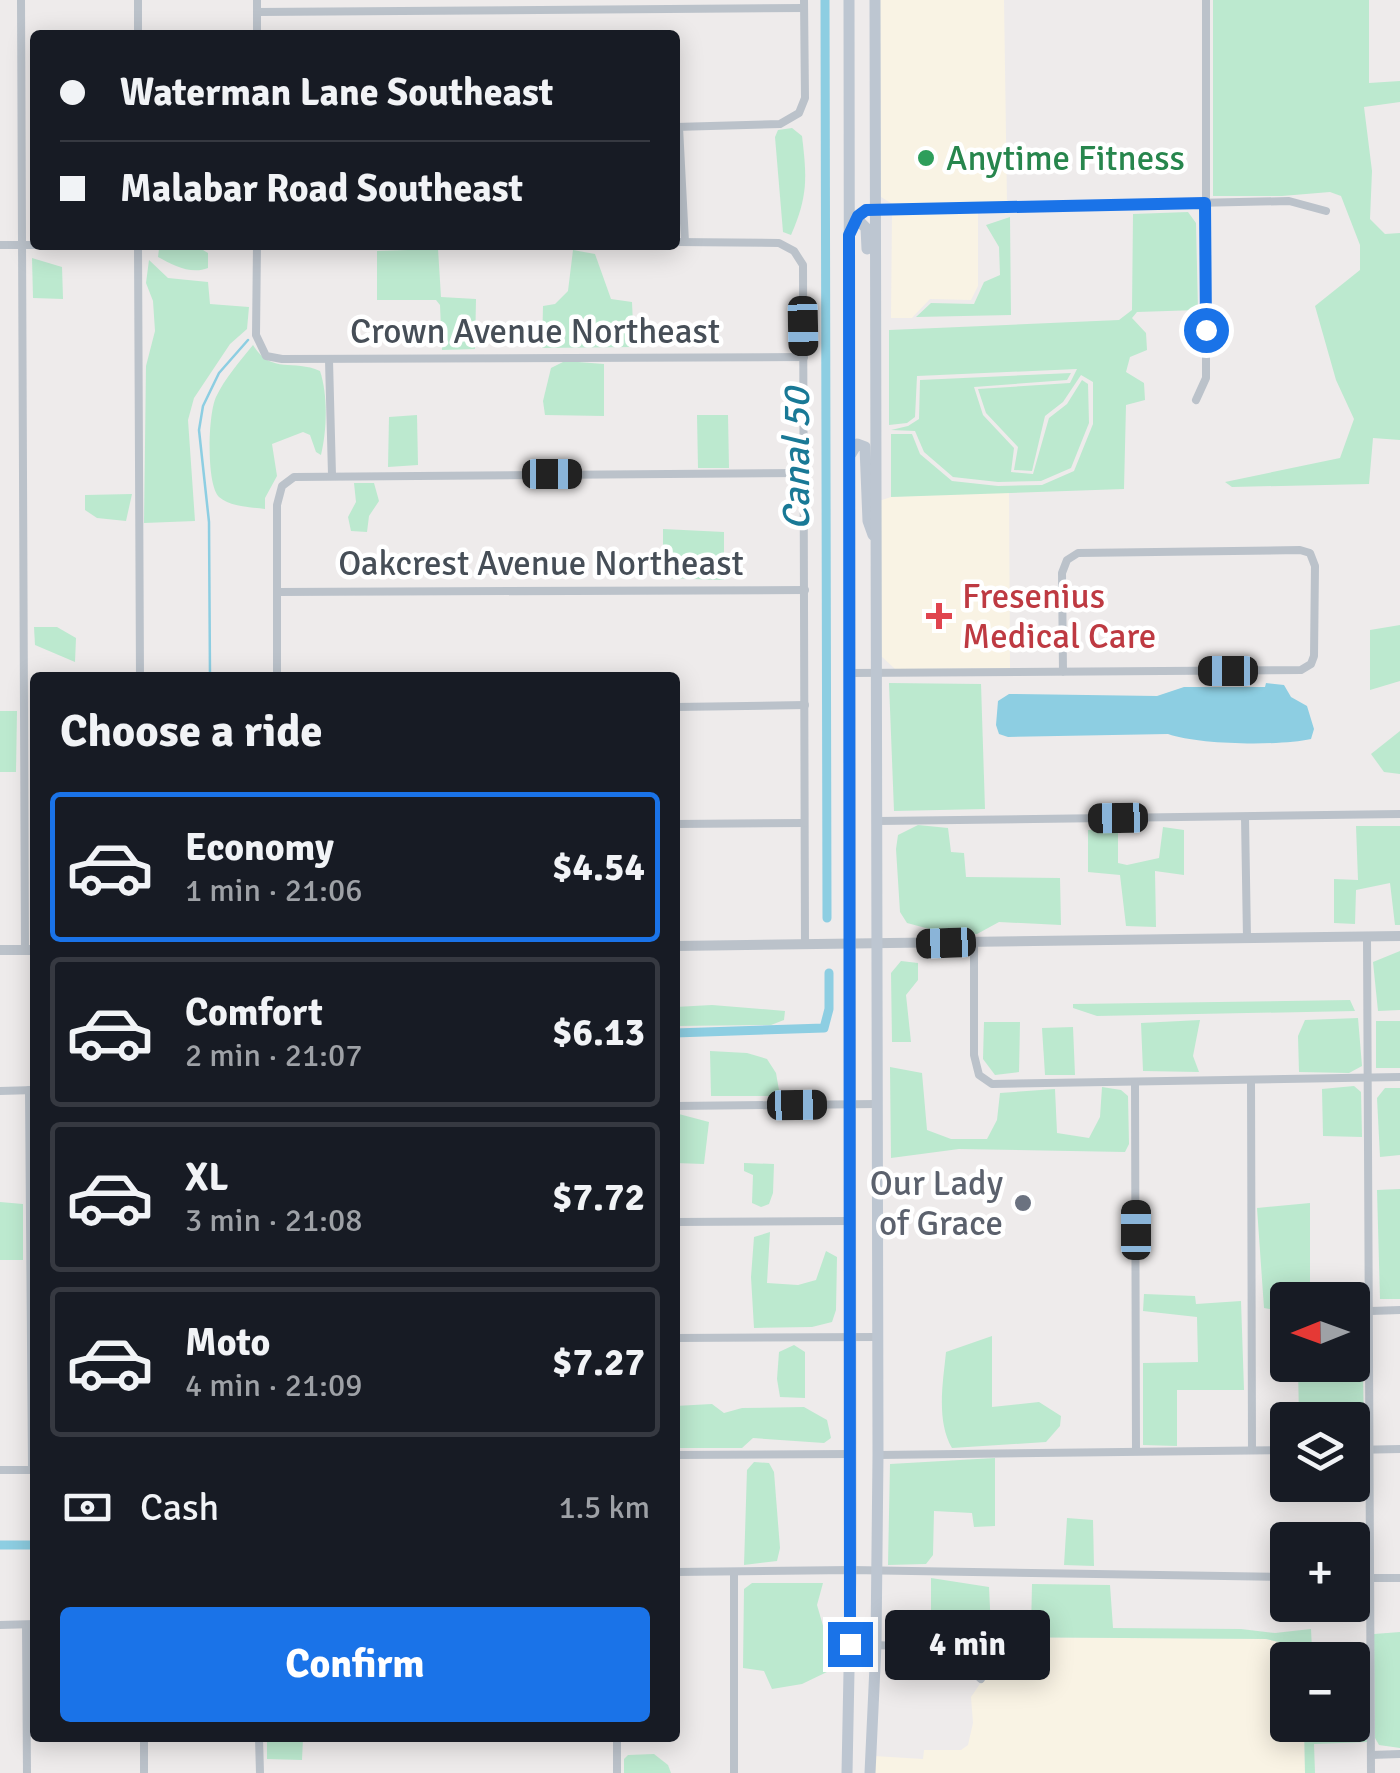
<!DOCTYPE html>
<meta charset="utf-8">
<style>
:root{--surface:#171b24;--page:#242831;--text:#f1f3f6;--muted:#9ea1a6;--line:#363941;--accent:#1a73e8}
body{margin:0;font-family:Signika,sans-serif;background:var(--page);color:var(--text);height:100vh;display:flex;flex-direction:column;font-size:38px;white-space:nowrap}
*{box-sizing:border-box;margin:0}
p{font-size:32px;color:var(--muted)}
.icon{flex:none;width:55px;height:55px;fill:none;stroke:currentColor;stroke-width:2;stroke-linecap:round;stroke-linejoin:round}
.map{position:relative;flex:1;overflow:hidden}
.sheet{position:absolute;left:30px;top:672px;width:650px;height:1070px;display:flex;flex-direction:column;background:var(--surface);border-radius:10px;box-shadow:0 5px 25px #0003}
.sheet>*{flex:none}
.banner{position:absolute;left:30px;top:30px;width:650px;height:220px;border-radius:10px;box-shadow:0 5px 25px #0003;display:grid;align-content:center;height:220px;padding:0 30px;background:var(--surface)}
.needle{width:65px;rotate:269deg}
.buttons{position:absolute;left:1270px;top:1282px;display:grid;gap:20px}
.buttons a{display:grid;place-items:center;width:100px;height:100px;border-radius:10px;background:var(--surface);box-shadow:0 5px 25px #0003;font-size:50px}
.end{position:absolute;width:45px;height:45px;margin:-22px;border:12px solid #1a73e8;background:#fff;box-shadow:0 0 0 5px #fff}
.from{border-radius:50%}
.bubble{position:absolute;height:70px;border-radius:10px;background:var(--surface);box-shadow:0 5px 25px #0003;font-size:32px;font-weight:800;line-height:70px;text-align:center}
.car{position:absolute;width:30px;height:60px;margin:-30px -15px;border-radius:12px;box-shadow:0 0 8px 2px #0007;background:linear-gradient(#222 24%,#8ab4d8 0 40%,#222 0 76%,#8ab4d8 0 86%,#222 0)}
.banner b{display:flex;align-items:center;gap:35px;height:95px;font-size:38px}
.banner b+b{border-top:2px solid var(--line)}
.banner i{width:25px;height:25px;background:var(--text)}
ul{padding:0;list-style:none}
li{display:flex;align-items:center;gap:30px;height:150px;margin:0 20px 15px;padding:0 10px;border:5px solid var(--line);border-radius:10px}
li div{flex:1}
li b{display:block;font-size:38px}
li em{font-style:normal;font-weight:800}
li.active{border-color:var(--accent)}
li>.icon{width:90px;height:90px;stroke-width:1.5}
h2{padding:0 30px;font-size:45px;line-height:120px}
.pay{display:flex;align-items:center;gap:25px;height:110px;padding:0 30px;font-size:38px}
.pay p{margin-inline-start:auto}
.button{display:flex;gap:20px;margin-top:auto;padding:20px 30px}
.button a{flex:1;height:115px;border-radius:10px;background:var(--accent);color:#fff;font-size:40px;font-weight:800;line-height:115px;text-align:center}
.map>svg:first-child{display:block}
.commercial{fill:#f9f3e4}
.green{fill:#bce9cf}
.water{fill:#8dcee2}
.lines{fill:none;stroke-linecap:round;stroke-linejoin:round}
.stream{stroke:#8dcee2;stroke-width:2.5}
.canal{stroke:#8dcee2;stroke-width:9}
.minor{stroke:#bbc2ca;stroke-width:8}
.tertiary{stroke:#bbc2ca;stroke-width:10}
.secondary{stroke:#bdc6d1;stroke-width:11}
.route{stroke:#1a73e8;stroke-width:12}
.leisure-dot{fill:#2e9e5b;stroke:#fff;stroke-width:4}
.health-dot{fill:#e0444e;stroke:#fff;stroke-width:4}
.worship-dot{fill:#6b7280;stroke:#fff;stroke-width:4}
.labels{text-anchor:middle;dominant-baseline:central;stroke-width:9;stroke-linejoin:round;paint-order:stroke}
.leisure-label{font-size:35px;fill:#27864d;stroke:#fff;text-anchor:start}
.street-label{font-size:35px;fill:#464e57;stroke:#fff}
.health-label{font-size:35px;fill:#be3a42;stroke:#fff;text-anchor:start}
.worship-label{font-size:35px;fill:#5b616d;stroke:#fff;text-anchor:end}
.water-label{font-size:38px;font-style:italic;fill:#197996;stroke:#fff}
</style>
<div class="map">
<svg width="1400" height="1773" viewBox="0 0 1400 1773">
<rect width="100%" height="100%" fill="#eeebeb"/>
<g class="commercial">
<path d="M880 0H1004L1007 204 894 205 881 197Z"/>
<path d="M978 211V286L971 300 930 299 912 318H891L892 214Z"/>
<path d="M1009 491 1010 668 895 669 881 656 879 501 891 497Z"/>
<path d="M886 1630H931L988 1637 1266 1639 1302 1647V1660H1288V1725H1304L1305 1773H873L874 1756 923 1759 924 1750H961L968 1745 973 1723 971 1697 988 1672 959 1642 886 1639Z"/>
</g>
<g class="green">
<path d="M1213 0H1369V83L1400 81V102L1364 107 1372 171 1370 219 1385 234 1400 233V440L1373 438 1369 484 1232 487 1225 482 1340 458 1354 419 1336 380 1315 306 1360 270V245L1341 196 1330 192 1282 196H1213Z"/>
<path d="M792 128 802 136C807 178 808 196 791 235L783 232 775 137 778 130Z"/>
<path d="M1188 212 1196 223 1198 310 1137 312 1132 318 1146 333 1147 350 1130 357 1126 372 1144 383 1145 400 1126 405 1124 489 891 497V434H912L920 454 952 481 998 486 1042 485 1074 471 1093 424V382L1081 375 1063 402 1045 416 1032 471 1014 470 1018 447 986 413 978 389 1070 383 1077 369 917 376 915 417 907 423 889 425V330L1119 320 1132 310 1133 214Z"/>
<path d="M1010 217 1011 315 916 317 931 303 974 304 984 282 1000 275 999 247 986 225Z"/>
<path d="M198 247 208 253V268C191 275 173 265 158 257L159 249Z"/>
<path d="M438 249 441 297 476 299 475 349 442 350 440 305 436 300H377V251Z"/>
<path d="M573 250 595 254 611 299 632 302 634 347 542 348 543 306 555 304 568 291Z"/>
<path d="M32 258 62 267 63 299 33 298Z"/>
<path d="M149 260 168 278 208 282 210 304 249 307 247 329 230 344 194 398 188 420 195 521 144 523 146 366 155 331 153 301 146 283Z"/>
<path d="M253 345C271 375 293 359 320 371 328 395 327 430 321 455L316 452 310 435 303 432 272 444 277 476 265 498V509C250 507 231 507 219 497 206 484 208 414 216 397 225 378 240 361 253 345Z"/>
<path d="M565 361 604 364V416L545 415 543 401 551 368Z"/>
<path d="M1071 373 1067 380 974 387 983 415 1014 448 1011 472 1033 474 1049 418 1067 404 1082 380 1088 384 1089 423 1071 468 1041 481 998 482 953 477 924 452 915 431 891 430 908 426 919 419 920 380Z"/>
<path d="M417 415 418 465 388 467 389 417Z"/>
<path d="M697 415H728L729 468H698Z"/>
<path d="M354 483H374L379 501 369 516 367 532 351 531 348 517 356 502Z"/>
<path d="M132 494 126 521 97 518 85 510V495Z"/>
<path d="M663 529 724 532V580L663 578Z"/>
<path d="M1400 625V681L1370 690V630Z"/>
<path d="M34 627H57L76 638 75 662 35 645Z"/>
<path d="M889 683 981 684 985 809 894 811Z"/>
<path d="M0 711H17L16 772H0Z"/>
<path d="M1400 731V774L1384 772 1371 754Z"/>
<path d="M918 825 948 828 951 852 964 853 966 877 1060 878 1061 925 999 922 977 934 937 931 907 923 900 912 896 849 898 835Z"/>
<path d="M1356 826H1400V925H1395L1390 883 1356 890 1355 924 1334 923V879L1358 880Z"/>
<path d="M1163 827 1184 830V875L1155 871 1156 927 1126 926 1120 875 1088 872V830L1118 829V863L1127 865 1159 858Z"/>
<path d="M1400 951V1010L1378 1011 1373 962Z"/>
<path d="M901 961 918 963V980L906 995 911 1042H892L891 973Z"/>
<path d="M1350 1000 1355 1011 1097 1016 1073 1008V1004Z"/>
<path d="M712 1005 785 1011 784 1020 771 1025 675 1026V1007Z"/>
<path d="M1358 1018 1362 1066 1349 1073 1299 1072 1298 1036 1305 1020Z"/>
<path d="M1200 1020 1193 1056 1199 1072 1143 1071 1141 1023Z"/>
<rect x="1376" y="1021" width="24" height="47"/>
<path d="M984 1022H1020L1019 1072 995 1075 983 1059Z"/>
<path d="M1073 1027 1075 1075H1045L1042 1028Z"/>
<path d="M710 1051 747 1053 767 1059 776 1073 780 1096H711Z"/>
<path d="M890 1067 922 1073 927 1130 951 1139H987L997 1120 1000 1093 1055 1089 1057 1133 1089 1138 1100 1117 1102 1087 1121 1090 1128 1096 1129 1144 1125 1152 959 1149 891 1158Z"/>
<path d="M1354 1086 1361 1092 1362 1137 1323 1136 1322 1089Z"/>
<path d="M1385 1088H1400V1155L1380 1157 1377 1098Z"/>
<path d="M675 1113 709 1122 704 1164 675 1163Z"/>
<path d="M744 1163 774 1164 773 1193 769 1204 761 1207 752 1203 753 1175 744 1171Z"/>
<path d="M1400 1189V1299H1380L1377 1190Z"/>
<path d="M0 1202 23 1204V1260H0Z"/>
<path d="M1310 1203V1300H1288L1287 1312 1264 1308 1257 1208Z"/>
<path d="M770 1232 767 1283 798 1285 816 1280 826 1251 837 1257 836 1310 832 1322 812 1327 754 1328 751 1277 754 1237Z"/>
<path d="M1144 1294 1195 1296 1196 1304 1241 1301 1244 1390H1177V1446L1143 1445V1363L1198 1362 1197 1317 1143 1311Z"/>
<path d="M992 1336V1407L1039 1402 1061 1416 1060 1426 1046 1442 952 1448C936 1420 943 1383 946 1352Z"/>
<path d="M794 1345 805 1352V1398L780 1397 777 1379 779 1352Z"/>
<path d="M1298 1365H1353L1363 1374 1364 1431 1360 1442 1353 1441V1409L1323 1407V1420H1299Z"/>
<path d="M712 1404 724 1413 742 1408 804 1407 827 1420 831 1438 824 1443 753 1438 742 1448H675V1406Z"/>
<path d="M995 1458V1526L974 1527 972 1513 934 1511 933 1555 926 1564 888 1565 890 1464Z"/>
<path d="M754 1462 769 1463 774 1472 780 1548 777 1561 744 1565 747 1470Z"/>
<path d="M1067 1518 1093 1520 1094 1566 1064 1565Z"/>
<path d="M931 1578 989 1587 991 1629 1031 1630 1032 1584 1110 1585 1113 1628 1241 1629 1275 1633 1311 1629 1312 1650H1364V1678L1353 1679 1352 1660H1302V1647L1266 1639 987 1637 931 1630Z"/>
<path d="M752 1583H823L817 1605 833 1660 829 1671 802 1684 772 1689 764 1671 743 1668 744 1589Z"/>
<path d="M1400 1632V1748L1379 1745 1375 1738 1374 1634Z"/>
<path d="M1365 1714 1367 1742 1314 1744 1315 1773H1305L1304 1725H1352L1353 1716Z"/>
<path d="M267 1738H303L302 1760 267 1759Z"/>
<path d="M654 1754 668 1765 671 1773H624V1759L628 1755Z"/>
</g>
<path class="water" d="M1266 683 1284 685 1291 697 1307 706 1314 729 1311 739C1279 746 1200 745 1168 734L1008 737 999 734 996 725 998 701 1009 694 1157 696 1184 687H1265Z"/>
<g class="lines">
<path class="stream" d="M210 678 209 522 199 430 203 406 219 373 248 340"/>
<g class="canal">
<path d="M825 0 827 918"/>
<path d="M675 1033 824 1028 829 1009V973"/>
<path d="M0 1545H35"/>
</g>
<g class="minor">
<path d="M21 0 25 950"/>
<path d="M257 0V35"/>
<path d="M257 12 804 8"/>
<path d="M138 35V0"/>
<path d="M675 127 780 124 799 113 805 98 804 0"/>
<path d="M679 127 685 242"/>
<path d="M874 210 1289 201 1326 211"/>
<path d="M675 242 779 243 794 251 803 265 805 945"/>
<path d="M0 245H35"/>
<path d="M82 245H165"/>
<path d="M138 245 140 678"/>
<path d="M257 245 256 335 266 356 282 359 804 357"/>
<path d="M329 360 332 475"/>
<path d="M1196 400 1206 378V0"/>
<path d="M277 592 805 590"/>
<path d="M850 673 1301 670 1311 664 1314 656 1315 566 1310 553 1300 550 1078 553 1067 560 1062 573 1063 672"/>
<path d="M277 678V505L282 486 294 477 804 473"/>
<path d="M675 707 805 705"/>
<path d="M1245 817 1247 939"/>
<path d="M879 821 1400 814"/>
<path d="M675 824 804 823"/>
<path d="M1367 937 1371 1773"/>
<path d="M974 943V1055L979 1075 992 1084 1400 1077"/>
<path d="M1251 1080 1252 1450"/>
<path d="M1135 1083 1136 1451"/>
<path d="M29 1090 32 1470"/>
<path d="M0 1091 35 1090"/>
<path d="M675 1106 877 1104"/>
<path d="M675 1222 849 1221"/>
<path d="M1371 1311 1400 1310"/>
<path d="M675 1338 877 1337"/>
<path d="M1352 1450 1400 1449"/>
<path d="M675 1455 850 1454"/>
<path d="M878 1455 1288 1450"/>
<path d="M0 1470H35"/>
<path d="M675 1572 851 1570 1288 1577"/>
<path d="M734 1572V1773"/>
<path d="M1352 1578H1400"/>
<path d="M0 1625 35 1624"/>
<path d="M26 1625 27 1773"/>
<path d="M850 1644 948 1648 981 1679"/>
<path d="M259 1738 260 1773"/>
<path d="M1371 1755 1400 1754"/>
<path d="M144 1773V1738"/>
<path d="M617 1773V1738"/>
</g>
<g class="tertiary">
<path d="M675 946 1400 936"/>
<path d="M0 950H35"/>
</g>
<g class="secondary">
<path d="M854 224 860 222 866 228 867 249"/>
<path d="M851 454 857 444 865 447 868 521 873 535"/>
<path d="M847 1773 851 1570 849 0"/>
<path d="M870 1773 876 1645 878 1455 875 0"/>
</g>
</g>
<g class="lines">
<path class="route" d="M850 1644 849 235 858 216 866 210 1205 203 1206 330"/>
</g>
<circle class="leisure-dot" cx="926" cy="158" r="10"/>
<path class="health-dot" d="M934 601h10v10h10v10h-10v10h-10v-10h-10v-10h10z"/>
<circle class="worship-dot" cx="1023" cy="1203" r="10"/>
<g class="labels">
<g class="leisure-label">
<text x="946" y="158">Anytime Fitness</text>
</g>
<g class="street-label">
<text x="535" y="331">Crown Avenue Northeast</text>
<text x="541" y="563">Oakcrest Avenue Northeast</text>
</g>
<g class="health-label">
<text x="962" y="596">Fresenius<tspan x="962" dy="40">Medical Care</tspan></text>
</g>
<g class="worship-label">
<text x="1003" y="1183">Our Lady<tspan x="1003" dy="40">of Grace</tspan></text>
</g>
<g class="water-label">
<text transform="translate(796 459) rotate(-90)">Canal 50</text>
</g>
</g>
</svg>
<div class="buttons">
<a><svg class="needle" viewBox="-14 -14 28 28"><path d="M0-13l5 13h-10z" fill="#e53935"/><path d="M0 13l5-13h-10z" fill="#9ea1a6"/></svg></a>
<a><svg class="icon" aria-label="layers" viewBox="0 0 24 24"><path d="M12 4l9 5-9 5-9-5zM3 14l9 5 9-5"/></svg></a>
<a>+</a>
<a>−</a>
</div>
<i class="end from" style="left:1206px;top:330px"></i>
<i class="end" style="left:850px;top:1644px"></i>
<div class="bubble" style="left:885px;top:1610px;width:165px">4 min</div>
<i class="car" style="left:803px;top:326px;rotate:179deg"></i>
<i class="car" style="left:552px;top:474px;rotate:90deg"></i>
<i class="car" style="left:1228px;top:671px;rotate:270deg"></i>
<i class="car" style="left:1118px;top:818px;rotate:269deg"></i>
<i class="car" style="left:946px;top:943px;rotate:268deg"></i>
<i class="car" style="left:797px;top:1105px;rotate:89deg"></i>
<i class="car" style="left:1136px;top:1230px;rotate:0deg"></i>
<div class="banner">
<b><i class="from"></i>Waterman Lane Southeast</b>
<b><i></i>Malabar Road Southeast</b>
</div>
<section class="sheet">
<h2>Choose a ride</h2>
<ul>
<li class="active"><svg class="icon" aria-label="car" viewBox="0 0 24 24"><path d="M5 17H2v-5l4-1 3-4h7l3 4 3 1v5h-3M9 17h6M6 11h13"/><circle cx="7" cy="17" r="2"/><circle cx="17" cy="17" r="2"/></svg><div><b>Economy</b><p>1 min · 21:06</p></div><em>$4.54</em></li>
<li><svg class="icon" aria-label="car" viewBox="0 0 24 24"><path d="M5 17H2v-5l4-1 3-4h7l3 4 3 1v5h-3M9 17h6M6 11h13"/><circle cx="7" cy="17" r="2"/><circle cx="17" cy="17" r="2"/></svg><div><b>Comfort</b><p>2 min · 21:07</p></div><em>$6.13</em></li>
<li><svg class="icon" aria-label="car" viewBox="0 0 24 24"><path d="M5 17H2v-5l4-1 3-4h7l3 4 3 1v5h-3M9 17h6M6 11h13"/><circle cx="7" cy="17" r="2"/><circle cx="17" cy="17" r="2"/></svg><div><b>XL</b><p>3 min · 21:08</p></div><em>$7.72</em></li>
<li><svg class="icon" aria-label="car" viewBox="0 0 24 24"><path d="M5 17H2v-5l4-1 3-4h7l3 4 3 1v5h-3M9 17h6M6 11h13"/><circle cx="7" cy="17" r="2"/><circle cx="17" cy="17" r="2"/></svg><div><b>Moto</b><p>4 min · 21:09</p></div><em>$7.27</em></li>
</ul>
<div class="pay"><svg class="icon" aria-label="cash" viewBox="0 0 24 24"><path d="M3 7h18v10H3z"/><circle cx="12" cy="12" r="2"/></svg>Cash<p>1.5 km</p></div>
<div class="button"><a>Confirm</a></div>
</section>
</div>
